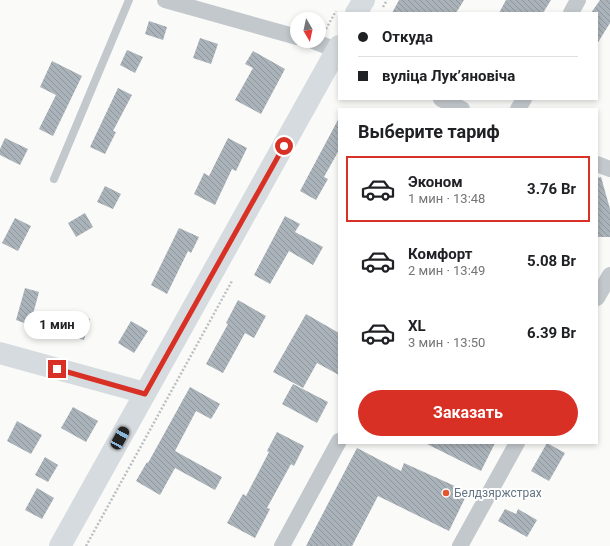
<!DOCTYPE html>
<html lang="ru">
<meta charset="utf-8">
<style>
:root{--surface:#fff;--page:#f6f6f6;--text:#202124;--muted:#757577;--line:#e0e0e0;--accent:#d93025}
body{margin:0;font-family:Roboto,sans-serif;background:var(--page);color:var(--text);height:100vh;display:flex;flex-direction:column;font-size:15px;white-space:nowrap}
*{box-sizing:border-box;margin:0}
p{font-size:13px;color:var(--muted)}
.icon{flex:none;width:22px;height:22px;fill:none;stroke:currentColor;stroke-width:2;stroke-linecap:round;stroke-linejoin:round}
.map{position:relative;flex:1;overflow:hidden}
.details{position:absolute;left:338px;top:108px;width:260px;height:336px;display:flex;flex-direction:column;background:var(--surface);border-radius:0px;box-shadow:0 2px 6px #0003}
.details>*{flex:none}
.banner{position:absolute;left:338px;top:12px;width:260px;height:88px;border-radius:0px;box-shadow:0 2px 6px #0003;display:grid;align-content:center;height:88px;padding:0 20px;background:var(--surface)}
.needle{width:26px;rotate:171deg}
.tools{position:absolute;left:290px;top:12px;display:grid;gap:8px}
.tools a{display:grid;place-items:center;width:36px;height:36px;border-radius:50%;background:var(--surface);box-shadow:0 2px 6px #0003;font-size:20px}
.end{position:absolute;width:18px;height:18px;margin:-9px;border:5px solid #d93025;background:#fff;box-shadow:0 0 0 2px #fff}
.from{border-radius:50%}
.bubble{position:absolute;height:28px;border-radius:14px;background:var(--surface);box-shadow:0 2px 6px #0003;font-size:13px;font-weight:700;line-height:28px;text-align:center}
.car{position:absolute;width:12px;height:24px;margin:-12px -6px;border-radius:5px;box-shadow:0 0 3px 1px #0007;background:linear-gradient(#222 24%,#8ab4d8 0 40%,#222 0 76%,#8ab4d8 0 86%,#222 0)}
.banner b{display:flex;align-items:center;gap:14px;height:38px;font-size:15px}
.banner b+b{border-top:1px solid var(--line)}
.banner i{width:10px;height:10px;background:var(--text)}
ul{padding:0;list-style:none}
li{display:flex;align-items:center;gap:12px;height:66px;margin:0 8px 6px;padding:0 12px;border:2px solid transparent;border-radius:0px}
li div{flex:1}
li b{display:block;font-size:15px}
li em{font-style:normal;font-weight:700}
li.current{border-color:var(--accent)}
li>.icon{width:36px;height:36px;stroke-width:1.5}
h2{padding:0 20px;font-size:18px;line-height:48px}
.action{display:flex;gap:8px;margin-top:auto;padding:8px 20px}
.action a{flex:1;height:46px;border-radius:24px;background:var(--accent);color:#fff;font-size:16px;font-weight:700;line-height:46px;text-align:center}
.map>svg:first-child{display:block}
.building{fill:url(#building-back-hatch)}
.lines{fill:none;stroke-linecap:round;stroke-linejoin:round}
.path{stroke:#bbbfc2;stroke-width:2.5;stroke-dasharray:2 2;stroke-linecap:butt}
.lane{stroke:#c3c8cc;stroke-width:8}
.street{stroke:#c3c8cc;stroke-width:16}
.secondary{stroke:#d6dbdf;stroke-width:22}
.route{stroke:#d93025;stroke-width:5}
.poi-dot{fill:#e4572e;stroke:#fff;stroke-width:1.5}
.labels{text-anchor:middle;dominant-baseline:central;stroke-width:4;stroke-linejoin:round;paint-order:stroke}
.poi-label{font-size:12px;fill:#657683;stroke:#fff;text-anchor:start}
</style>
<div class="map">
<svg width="610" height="546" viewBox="0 0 610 546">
<defs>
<pattern id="building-back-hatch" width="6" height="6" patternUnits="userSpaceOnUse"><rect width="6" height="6" fill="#aab3b9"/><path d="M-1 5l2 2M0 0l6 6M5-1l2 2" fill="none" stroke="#8e969c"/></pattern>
</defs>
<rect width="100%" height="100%" fill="#fafaf8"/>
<g class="building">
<path d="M399 0H464L456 13H392Z"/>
<path d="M506 0H551L543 13H499Z"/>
<path d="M600 0H610V23L597 44V13H591Z"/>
<path d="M149 21 167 27 163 40 145 34Z"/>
<path d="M200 38 218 44 211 64 193 58Z"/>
<path d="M127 50 143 57 135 73 120 65Z"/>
<path d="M253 51 285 69 261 114 235 100 253 68 245 64Z"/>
<path d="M52 61 82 76 53 136 39 129 56 95 40 87Z"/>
<path d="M118 88 132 95 113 131 116 132 105 154 90 147Z"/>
<path d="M339 118V150L324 177 328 179 316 200 300 191Z"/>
<path d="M5 138 28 149 20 165 0 155V149Z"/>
<path d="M228 138 247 148 236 171 232 169 215 205 194 194 204 173 209 176Z"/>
<path d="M601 177 610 209V237H597V178Z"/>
<path d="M105 186 121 194 113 209 97 202Z"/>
<path d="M85 213 93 227 76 237 68 223Z"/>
<path d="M285 216 300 224 295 232 323 247 313 265 289 251 270 284 254 275Z"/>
<path d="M15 218 31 226 18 251 2 243Z"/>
<path d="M179 228 199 237 191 253 188 251 167 294 151 285Z"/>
<path d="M25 288 39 292 30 325 16 320Z"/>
<path d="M238 300 266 316 254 338 245 333 223 373 206 364 228 324 226 323Z"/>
<path d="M62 311 90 319 84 340 56 332Z"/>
<path d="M306 314 339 333V375L317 363 303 388 273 372Z"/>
<path d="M131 321 148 331 134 353 118 343Z"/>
<path d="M293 384 328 402 317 423 282 404Z"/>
<path d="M190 387 220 404 211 419 196 411 175 451 222 477 215 490 175 468 160 495 136 481 147 462 148 463Z"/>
<path d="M73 407 98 421 86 442 61 428Z"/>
<path d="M17 421 42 435 31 454 7 441Z"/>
<path d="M277 432 304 446 294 466 291 464 267 508 270 509 255 538 227 523 243 494 246 496 269 452 267 451Z"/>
<path d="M425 443H495L481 471Z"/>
<path d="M547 443 565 453 549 481 531 471Z"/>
<path d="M357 448 401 471 404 463 468 492 449 531 378 496 352 546H306Z"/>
<path d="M45 457 58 465 48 482 35 475Z"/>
<path d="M37 488 54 498 42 519 25 510Z"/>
<path d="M505 509 516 514 518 509 537 520 527 537 498 521Z"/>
</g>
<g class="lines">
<g class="path">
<path d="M383 7 387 0"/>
<path d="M326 29 336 11"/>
<path d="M86 546 232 281"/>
</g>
<path class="lane" d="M54 179 129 0"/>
<g class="street">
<path d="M165 0 297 37"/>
<path d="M571 13 578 0"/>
<path d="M313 41 339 51"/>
<path d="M441 99 462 109"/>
<path d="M518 109 524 99"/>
<path d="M597 164 610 169"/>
<path d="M597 298 610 275"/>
<path d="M282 546 339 441"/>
<path d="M460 546 517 443"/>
</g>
<g class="secondary">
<path d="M356 13 364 0"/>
<path d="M0 353 145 393"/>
<path d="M60 546 339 46"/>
</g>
</g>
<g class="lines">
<path class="route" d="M57 369 145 394 284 146"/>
</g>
<circle class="poi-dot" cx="446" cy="493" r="4"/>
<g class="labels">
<g class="poi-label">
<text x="454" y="493">Белдзяржстрах</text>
</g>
</g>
</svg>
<div class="tools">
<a><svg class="needle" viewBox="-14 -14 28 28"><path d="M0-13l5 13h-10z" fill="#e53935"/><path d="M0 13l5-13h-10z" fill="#757577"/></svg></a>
</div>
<i class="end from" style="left:284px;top:146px"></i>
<i class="end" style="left:57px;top:369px"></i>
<div class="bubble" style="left:24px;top:311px;width:66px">1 мин</div>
<i class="car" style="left:120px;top:438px;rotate:29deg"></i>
<div class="banner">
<b><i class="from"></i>Откуда</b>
<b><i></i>вуліца Лукʼяновіча</b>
</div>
<section class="details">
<h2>Выберите тариф</h2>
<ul>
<li class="current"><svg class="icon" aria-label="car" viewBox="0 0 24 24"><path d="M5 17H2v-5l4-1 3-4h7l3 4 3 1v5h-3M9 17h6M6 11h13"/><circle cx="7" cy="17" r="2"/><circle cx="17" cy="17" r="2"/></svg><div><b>Эконом</b><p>1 мин · 13:48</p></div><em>3.76 Br</em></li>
<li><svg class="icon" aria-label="car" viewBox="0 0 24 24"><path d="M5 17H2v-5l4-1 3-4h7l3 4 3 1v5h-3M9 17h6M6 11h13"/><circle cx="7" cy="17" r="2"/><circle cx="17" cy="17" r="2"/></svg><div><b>Комфорт</b><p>2 мин · 13:49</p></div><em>5.08 Br</em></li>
<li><svg class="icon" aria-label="car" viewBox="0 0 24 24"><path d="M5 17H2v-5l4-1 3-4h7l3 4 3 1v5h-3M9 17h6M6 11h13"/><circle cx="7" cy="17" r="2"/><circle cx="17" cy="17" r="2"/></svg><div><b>XL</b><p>3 мин · 13:50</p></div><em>6.39 Br</em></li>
</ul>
<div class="action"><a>Заказать</a></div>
</section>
</div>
